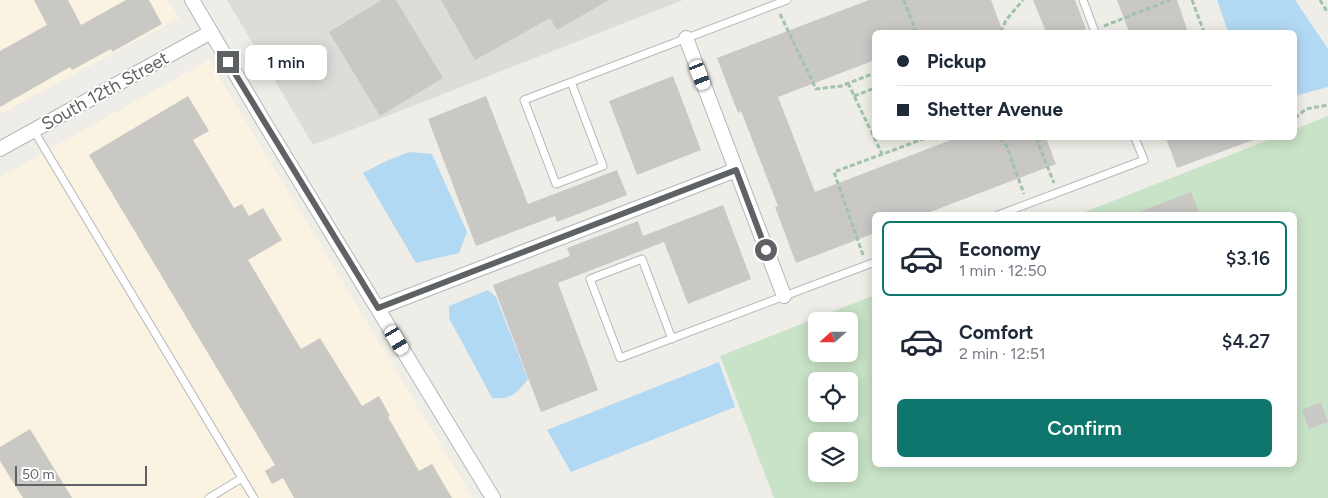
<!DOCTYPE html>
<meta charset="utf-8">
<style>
:root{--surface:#fff;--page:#f2f2f3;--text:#1f2937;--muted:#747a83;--line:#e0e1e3;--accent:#0f766e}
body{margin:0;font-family:Figtree,sans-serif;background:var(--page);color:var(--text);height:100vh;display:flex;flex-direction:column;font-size:19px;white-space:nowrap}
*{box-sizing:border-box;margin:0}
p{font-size:16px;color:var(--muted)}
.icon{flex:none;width:28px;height:28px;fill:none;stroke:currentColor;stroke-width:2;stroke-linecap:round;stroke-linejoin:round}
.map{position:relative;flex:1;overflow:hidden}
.details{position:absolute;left:872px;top:212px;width:425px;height:255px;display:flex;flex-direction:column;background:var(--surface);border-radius:8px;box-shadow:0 2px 12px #0003}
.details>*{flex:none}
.guide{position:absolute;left:872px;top:30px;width:425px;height:110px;border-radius:8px;box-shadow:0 2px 12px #0003;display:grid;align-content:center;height:110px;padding:0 25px;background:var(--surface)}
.needle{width:32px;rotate:249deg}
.controls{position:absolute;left:808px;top:312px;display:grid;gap:10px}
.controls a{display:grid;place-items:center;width:50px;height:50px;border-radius:8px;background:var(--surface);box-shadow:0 2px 12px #0003;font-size:25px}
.scale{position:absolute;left:15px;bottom:12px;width:132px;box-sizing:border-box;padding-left:5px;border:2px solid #5f6265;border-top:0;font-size:14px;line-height:18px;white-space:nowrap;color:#5f6265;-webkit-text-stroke:4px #fff;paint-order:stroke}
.end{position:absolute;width:22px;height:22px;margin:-11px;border:6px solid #5f6265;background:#fff;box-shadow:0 0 0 2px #fff}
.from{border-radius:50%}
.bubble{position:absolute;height:35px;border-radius:8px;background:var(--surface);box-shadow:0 2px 12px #0003;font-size:16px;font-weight:600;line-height:35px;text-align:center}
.car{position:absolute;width:15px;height:30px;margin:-15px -8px;border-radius:6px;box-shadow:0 0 4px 1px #0007;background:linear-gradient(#fff 24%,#345 0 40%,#fff 0 76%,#345 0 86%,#fff 0)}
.guide b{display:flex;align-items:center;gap:18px;height:48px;font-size:19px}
.guide b+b{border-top:1px solid var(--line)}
.guide i{width:12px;height:12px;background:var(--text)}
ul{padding:9px 0 0;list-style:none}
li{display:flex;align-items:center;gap:15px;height:75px;margin:0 10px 8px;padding:0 15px;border:2px solid transparent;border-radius:8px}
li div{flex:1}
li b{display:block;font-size:19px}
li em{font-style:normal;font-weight:600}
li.current{border-color:var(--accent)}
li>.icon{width:45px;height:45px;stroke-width:1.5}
.cta{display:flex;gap:10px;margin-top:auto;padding:10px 25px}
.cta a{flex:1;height:58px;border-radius:8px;background:var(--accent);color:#fff;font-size:20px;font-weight:600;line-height:58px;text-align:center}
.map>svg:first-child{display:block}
.commercial{fill:#faf3e1}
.industrial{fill:#dedcd9}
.green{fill:#c8e3c7;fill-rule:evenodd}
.water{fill:#b2d9f4}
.building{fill:#cac8c4}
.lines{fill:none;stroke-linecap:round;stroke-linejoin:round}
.service-casing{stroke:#b4b7ba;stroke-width:9}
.minor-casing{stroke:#b4b7ba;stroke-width:16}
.path{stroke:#a1c3aa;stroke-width:3;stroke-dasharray:5 2.5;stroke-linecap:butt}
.service{stroke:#fff;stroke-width:7}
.minor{stroke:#fff;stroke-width:14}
.route{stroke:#5f6265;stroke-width:6}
.labels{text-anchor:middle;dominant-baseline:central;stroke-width:4;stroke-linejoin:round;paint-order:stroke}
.street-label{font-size:18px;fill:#5f6265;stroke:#fff}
</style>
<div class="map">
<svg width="1328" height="498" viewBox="0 0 1328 498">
<rect width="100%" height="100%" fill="#efede7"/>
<g class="commercial">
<path d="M0 0H168L179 18 0 114Z"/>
<path d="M209 60 473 498H0V177Z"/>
</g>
<path class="industrial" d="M227 0H683L313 145Z"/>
<path class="green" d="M1328 116V498H774L720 356 875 295V465H1295V215H1077L1273 138H1295V129ZM816 321H849V354H816ZM816 381H849V414H816ZM816 441H849V474H816Z"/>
<g class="water">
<path d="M1217 0H1295L1328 49V87L1295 96V32H1228Z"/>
<path d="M409 152 432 154 467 232 459 253 416 263 363 173 384 162Z"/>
<path d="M488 290 496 297 528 379C517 393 511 400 492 398L449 318V306Z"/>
<path d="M719 362 735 407 571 472 547 430Z"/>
</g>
<g class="building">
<path d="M34 0H68L81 25 126 0H149L162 24 112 52 111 49 72 70 70 67 0 107V51L47 25Z"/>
<path d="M382 0H396L443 78 380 116 329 32Z"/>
<path d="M441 0H609L557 30 550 18 475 60Z"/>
<path d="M869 0H991L1003 32H875V60L778 97 815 192 956 138H1046L1056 164 922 215H875V233L796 263 775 207 778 206 741 111 738 113 717 58Z"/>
<path d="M1033 0H1075L1086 29 1078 32H1046Z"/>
<path d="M1117 0H1177L1188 32H1129Z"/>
<path d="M673 76 701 150 637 175 609 101Z"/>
<path d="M188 96 209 131 193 140 234 208 242 204 249 216 263 208 282 240 248 260 301 349 320 338 362 406 379 396 390 416 388 417 419 471 432 464 452 498H294L283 478 272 484 265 471 275 465 89 155Z"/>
<path d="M486 96 528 204 617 170 627 195 557 222 555 216 476 246 428 119Z"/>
<path d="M1166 138H1255L1256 139 1177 168Z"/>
<path d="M1191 192 1200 215H1134V214Z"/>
<path d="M723 205 751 279 688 304 664 242 558 283 598 390 541 412 493 285 570 256 567 248 638 221 643 236Z"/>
<path d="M1321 402 1328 422 1309 429 1302 410Z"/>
<path d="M30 429 72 498H23L0 461V447Z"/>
</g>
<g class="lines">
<g class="service-casing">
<g id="service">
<path d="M1083 0 1095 32"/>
<path d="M571 82 603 166 556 184 524 100 787 0"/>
<path d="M34 131 254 498"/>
<path d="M998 215 1144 160 1135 138"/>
<path d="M672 339 642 259 590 279 620 358 875 262"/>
<path d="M209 498 242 478"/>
</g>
</g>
<g class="minor-casing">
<g id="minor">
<path d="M192 0 264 122 493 498"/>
<path d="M686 38 784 296"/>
<path d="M0 149 211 32"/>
<path d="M378 308 736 170"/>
</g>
</g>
<g class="path">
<path d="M904 0 916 32"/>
<path d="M1192 0 1204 32"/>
<path d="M1320 0 1328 13"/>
<path d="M780 14 816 89 841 86 875 73"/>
<path d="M1104 26 1170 0"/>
<path d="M1001 32 1006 20 1023 0"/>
<path d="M848 83 882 154"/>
<path d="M854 96 875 88"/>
<path d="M1295 118 1306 109 1328 105"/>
<path d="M1000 138 1007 147 1024 194"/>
<path d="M1036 138 1054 183"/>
<path d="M863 255 834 172 926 138"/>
</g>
<use href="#service" class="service"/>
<use href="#minor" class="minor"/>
</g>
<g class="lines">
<path class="route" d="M228 62 378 308 736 170 766 250"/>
</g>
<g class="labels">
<g class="street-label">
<text transform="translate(105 91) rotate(-29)">South 12th Street</text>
</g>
</g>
</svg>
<div class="controls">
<a><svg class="needle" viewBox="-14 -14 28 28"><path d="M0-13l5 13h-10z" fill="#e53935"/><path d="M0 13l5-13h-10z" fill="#747a83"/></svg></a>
<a><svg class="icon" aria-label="locate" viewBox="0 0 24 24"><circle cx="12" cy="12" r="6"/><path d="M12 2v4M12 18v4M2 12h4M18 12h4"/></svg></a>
<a><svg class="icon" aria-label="layers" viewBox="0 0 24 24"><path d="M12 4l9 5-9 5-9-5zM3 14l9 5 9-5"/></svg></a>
</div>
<div class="scale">50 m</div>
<i class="end from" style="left:766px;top:250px"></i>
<i class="end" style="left:228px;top:62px"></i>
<div class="bubble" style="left:245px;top:45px;width:82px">1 min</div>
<i class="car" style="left:700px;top:75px;rotate:159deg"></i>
<i class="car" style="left:397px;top:340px;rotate:149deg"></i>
<div class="guide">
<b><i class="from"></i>Pickup</b>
<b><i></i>Shetter Avenue</b>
</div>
<section class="details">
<ul>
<li class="current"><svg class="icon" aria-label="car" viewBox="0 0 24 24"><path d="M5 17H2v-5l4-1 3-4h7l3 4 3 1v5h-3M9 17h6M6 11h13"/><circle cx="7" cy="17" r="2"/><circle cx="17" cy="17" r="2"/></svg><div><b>Economy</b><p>1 min · 12:50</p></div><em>$3.16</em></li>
<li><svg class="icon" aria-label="car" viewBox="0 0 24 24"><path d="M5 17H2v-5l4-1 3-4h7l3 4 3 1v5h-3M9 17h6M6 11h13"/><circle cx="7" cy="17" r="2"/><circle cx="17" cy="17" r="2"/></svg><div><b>Comfort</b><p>2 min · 12:51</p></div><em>$4.27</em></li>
</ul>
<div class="cta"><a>Confirm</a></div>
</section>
</div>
